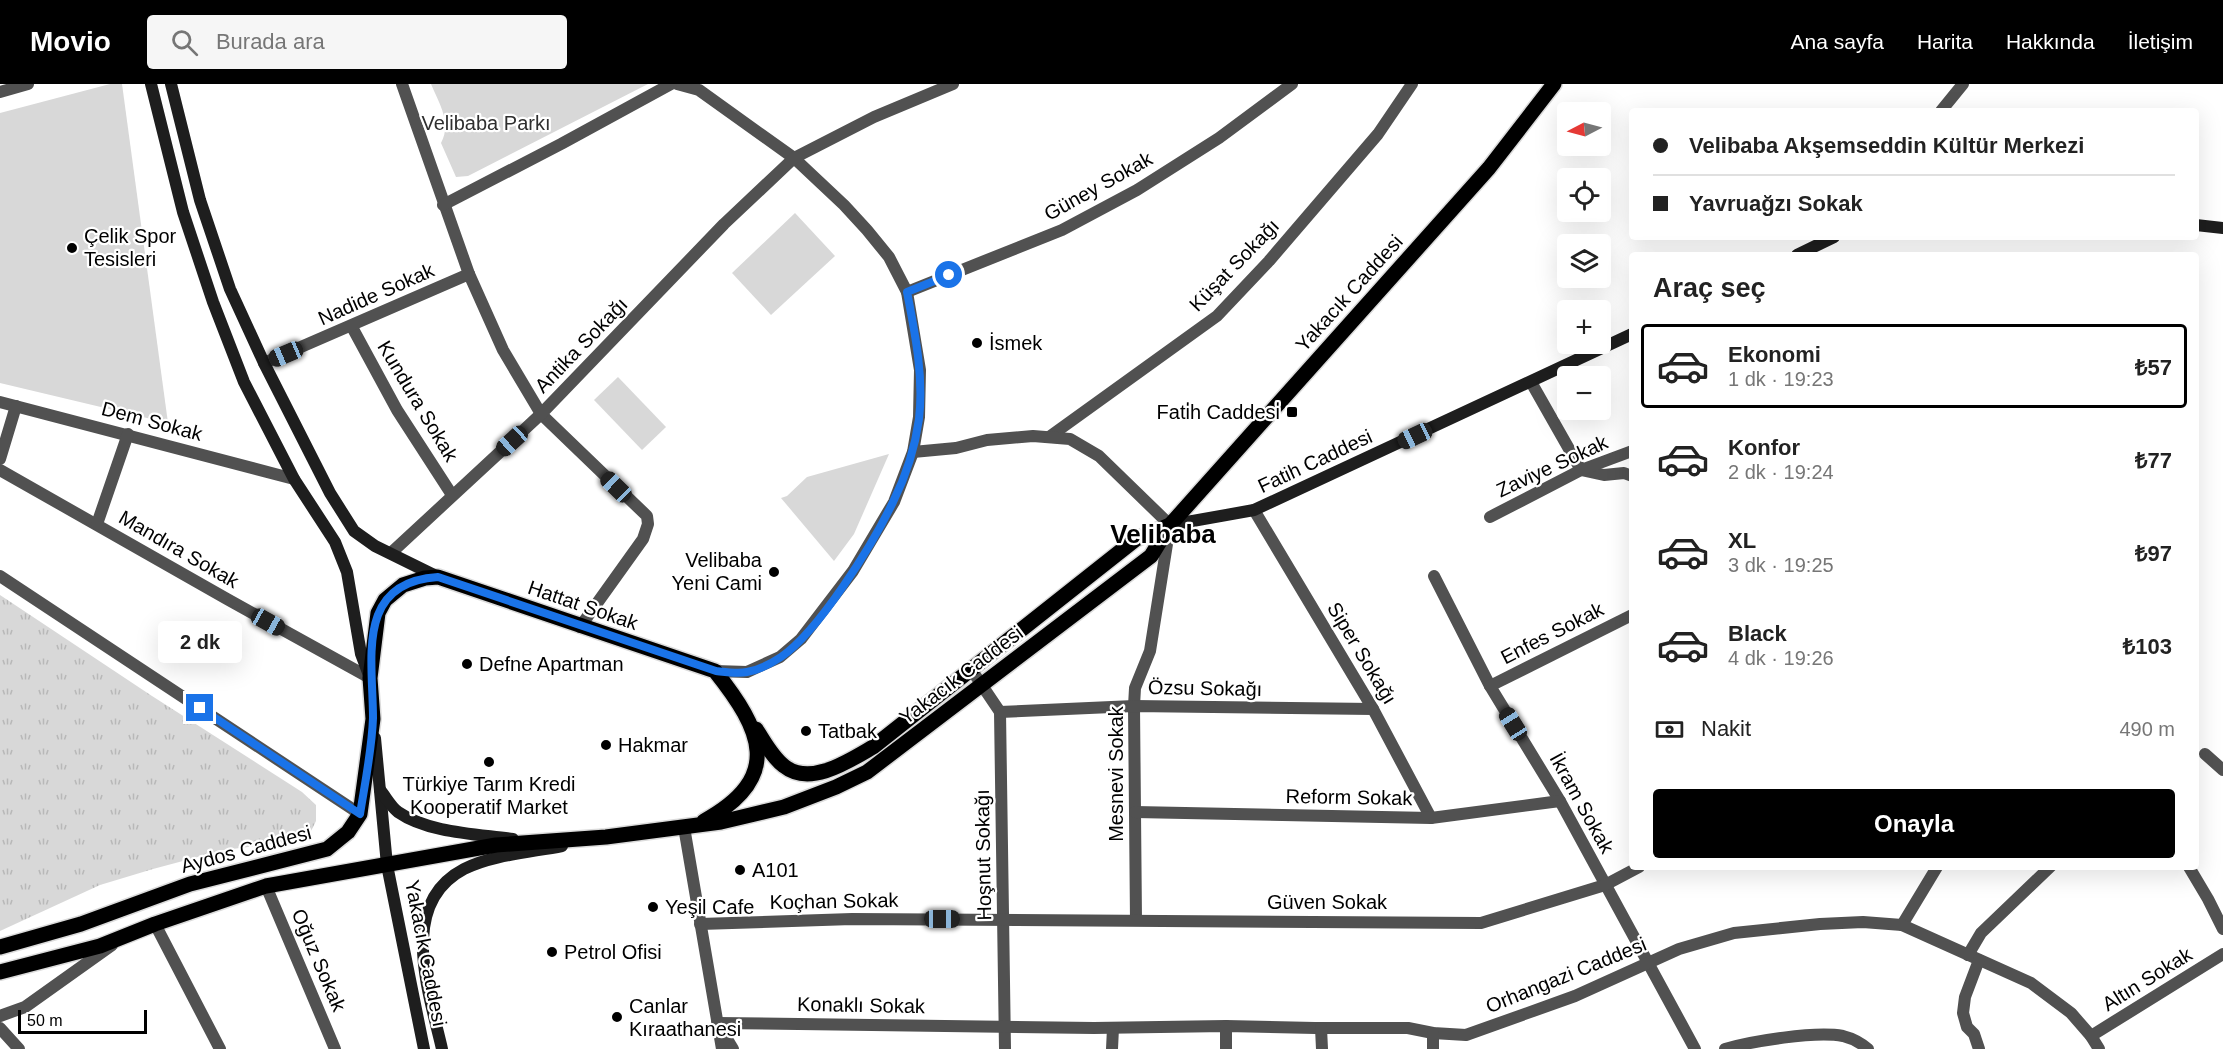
<!DOCTYPE html>
<html lang="tr">
<meta charset="utf-8">
<style>
:root{--surface:#fff;--page:#f6f6f6;--text:#222;--muted:#767676;--line:#e0e0e0;--accent:#000}
body{margin:0;font-family:Helvetica,sans-serif;background:var(--page);color:var(--text);height:100vh;display:flex;flex-direction:column;font-size:22px;white-space:nowrap}
*{box-sizing:border-box;margin:0}
p{font-size:20px;color:var(--muted)}
.icon{flex:none;width:33px;height:33px;fill:none;stroke:currentColor;stroke-width:2;stroke-linecap:round;stroke-linejoin:round}
.map{position:relative;flex:1;overflow:hidden}
.details{position:absolute;left:1629px;top:168px;width:570px;height:618px;display:flex;flex-direction:column;background:var(--surface);border-radius:6px;box-shadow:0 6px 24px #0002}
.details>*{flex:none}
.top-card{position:absolute;left:1629px;top:24px;width:570px;height:132px;border-radius:6px;box-shadow:0 6px 24px #0002;display:grid;align-content:center;height:132px;padding:0 24px;background:var(--surface)}
.needle{width:39px;rotate:264deg}
.fabs{position:absolute;left:1557px;top:18px;display:grid;gap:12px}
.fabs a{display:grid;place-items:center;width:54px;height:54px;border-radius:6px;background:var(--surface);box-shadow:0 6px 24px #0002;font-size:30px}
.scale{position:absolute;left:18px;bottom:15px;width:129px;box-sizing:border-box;padding-left:6px;border:3px solid #000;border-top:0;font-size:16px;line-height:21px;white-space:nowrap;color:#000;-webkit-text-stroke:4px #fff;paint-order:stroke}
.end{position:absolute;width:27px;height:27px;margin:-14px;border:8px solid #1a73e8;background:#fff;box-shadow:0 0 0 3px #fff}
.from{border-radius:50%}
.bubble{position:absolute;height:42px;border-radius:6px;background:var(--surface);box-shadow:0 6px 24px #0002;font-size:20px;font-weight:700;line-height:42px;text-align:center}
.car{position:absolute;width:18px;height:36px;margin:-18px -9px;border-radius:8px;box-shadow:0 0 4px 2px #0007;background:linear-gradient(#222 24%,#8ab4d8 0 40%,#222 0 76%,#8ab4d8 0 86%,#222 0)}
.top-card b{display:flex;align-items:center;gap:21px;height:57px;font-size:22px}
.top-card b+b{border-top:2px solid var(--line)}
.top-card i{width:15px;height:15px;background:var(--text)}
ul{padding:0;list-style:none}
li{display:flex;align-items:center;gap:18px;height:84px;margin:0 12px 9px;padding:0 12px;border:3px solid transparent;border-radius:6px}
li div{flex:1}
li b{display:block;font-size:22px}
li em{font-style:normal;font-weight:700}
li.active{border-color:var(--accent)}
li>.icon{width:54px;height:54px;stroke-width:1.5}
h2{padding:0 24px;font-size:27px;line-height:72px}
.pay{display:flex;align-items:center;gap:15px;height:66px;padding:0 24px;font-size:22px}
.pay p{margin-inline-start:auto}
.primary-button{display:flex;gap:12px;margin-top:auto;padding:12px 24px}
.primary-button a{flex:1;height:69px;border-radius:6px;background:var(--accent);color:#fff;font-size:24px;font-weight:700;line-height:69px;text-align:center}
header{display:flex;align-items:center;gap:36px;box-sizing:border-box;height:84px;padding:0 30px;background:var(--accent);color:#fff}
header strong{font-size:28px}
nav{display:flex;gap:33px;margin-inline-start:auto;font-size:21px}
.search{width:420px;height:54px;background:var(--page);display:flex;align-items:center;gap:15px;box-sizing:border-box;padding:0 21px;border-radius:6px;color:var(--muted);font-size:22px}
.map>svg:first-child{display:block}
.grass{fill:url(#grass-tufts)}
.park{fill:#d8d8d8}
.lines{fill:none;stroke-linecap:round;stroke-linejoin:round}
.primary-casing{stroke:#dbdbdb;stroke-width:18}
.street{stroke:#515151;stroke-width:12}
.secondary{stroke:#1e1e1e;stroke-width:12}
.primary{stroke:#000;stroke-width:15}
.route{stroke:#1a73e8;stroke-width:8}
.poi-dot{fill:#000;stroke:#fff;stroke-width:2}
.labels{text-anchor:middle;dominant-baseline:central;stroke-width:4.5;stroke-linejoin:round;paint-order:stroke}
.park-label{font-size:20px;fill:#2f2f2f;stroke:#fff}
.street-label{font-size:20px;fill:#000;stroke:#fff}
.poi-label{font-size:20px;fill:#000;stroke:#fff;text-anchor:start}
.district-label{font-size:26px;font-weight:bold;fill:#000;stroke:#fff}
</style>
<header>
<strong>Movio</strong>
<div class="search"><svg class="icon" aria-label="search" viewBox="0 0 24 24"><circle cx="10" cy="10" r="6"/><path d="M15 15l6 6"/></svg>Burada ara</div>
<nav><a>Ana sayfa</a><a>Harita</a><a>Hakkında</a><a>İletişim</a></nav>
</header>
<div class="map">
<svg width="2223" height="965" viewBox="0 0 2223 965">
<defs>
<pattern id="grass-tufts" width="24" height="20" patternUnits="userSpaceOnUse" patternTransform="scale(1.5)"><rect width="24" height="20" fill="#d8d8d8"/><path d="M3 7l-1-3M5 7V3M7 7l1-3M15 17l-1-3M17 17v-4M19 17l1-3" fill="none" stroke="#b8b8b8"/></pattern>
</defs>
<rect width="100%" height="100%" fill="#fff"/>
<path class="grass" d="M0 511 152 612 302 708 316 721V737L309 751 294 757 224 766 153 785 100 801 0 847Z"/>
<g class="park">
<path d="M110 0H122L168 339 0 299V29Z"/>
<path d="M431 0H648L468 92 456 93 441 59C452 39 439 19 431 0Z"/>
<path d="M795 129 835 172 771 231 732 189Z"/>
<path d="M618 293 666 343 642 366 594 316Z"/>
<path d="M889 370 854 450 834 477 781 414 787 412 807 393Z"/>
</g>
<g class="lines">
<g class="primary-casing">
<g id="primary">
<path d="M756 645C764 657 772 673 784 682 810 703 849 677 873 663L1136 455 1170 441"/>
<path d="M0 863 81 840 190 800 327 765 348 748 360 730 364 701 373 635 370 594 378 529 385 516 403 501 425 494 438 493 715 587C762 646 784 693 704 737"/>
<path d="M0 888 100 862 155 840 266 802 496 761 606 753 721 738 784 723 836 703 867 688 1151 472 1170 441 1489 84 1554 0"/>
</g>
</g>
<g class="street">
<path d="M402 0 469 190 503 266 541 330 647 432 648 440 643 455 580 543"/>
<path d="M677 0 699 6 794 74 844 121 867 146 889 173 907 208 920 286 919 333 913 368 894 418 853 487 801 555 780 573 747 588 715 587"/>
<path d="M0 8 28 0"/>
<path d="M1941 27 1963 0"/>
<path d="M443 121 561 60 671 0"/>
<path d="M907 208 1062 146 1137 106 1219 54 1292 0"/>
<path d="M352 243 397 326 452 411"/>
<path d="M264 279 469 190"/>
<path d="M1531 298 1581 386 1604 391 1624 389 1632 392"/>
<path d="M0 318 294 395"/>
<path d="M1049 353 1217 232 1269 177 1378 50 1412 0"/>
<path d="M913 368 956 364 987 356 1033 352 1070 355 1099 372 1170 441 1150 567 1135 604 1134 622 1136 836"/>
<path d="M0 375 16 322"/>
<path d="M0 386 227 515 370 594"/>
<path d="M1254 426 1373 625 1431 734"/>
<path d="M1490 433 1581 386 1632 367"/>
<path d="M97 440 128 350"/>
<path d="M391 469 541 330 724 140 794 74 874 33 953 0"/>
<path d="M0 492 360 730"/>
<path d="M1434 492 1490 602 1560 717 1695 965"/>
<path d="M971 585 1000 628 1005 965"/>
<path d="M1490 602 1632 531"/>
<path d="M1000 628 1134 622 1373 625"/>
<path d="M2205 670 2223 686"/>
<path d="M1135 728 1431 734 1560 717"/>
<path d="M684 743 722 965"/>
<path d="M2189 783 2208 815 2223 845"/>
<path d="M266 802 335 965"/>
<path d="M155 840 220 965"/>
<path d="M700 840 852 835 1481 839 1605 801 1639 783"/>
<path d="M1902 841 1937 783"/>
<path d="M1968 871 1981 849 2050 783"/>
<path d="M0 932 25 923 112 861"/>
<path d="M717 939 1094 944 1226 942 1315 944H1408L1433 949 1466 951 1575 912 1679 865 1734 849 1820 840 1863 838 1902 841 2031 899 2071 929 2091 952 2099 965"/>
<path d="M0 944 19 965"/>
<path d="M1321 944 1322 965"/>
<path d="M721 945 733 965"/>
<path d="M2091 952 2223 870"/>
<path d="M1112 965 1113 944"/>
<path d="M1226 965V942"/>
<path d="M1433 965V949"/>
<path d="M1725 965C1753 957 1814 947 1843 952 1851 954 1861 959 1868 965"/>
<path d="M1979 965 1974 950 1967 943 1963 929 1965 913 1979 876"/>
</g>
<g class="secondary">
<path d="M151 0 183 128 213 218 244 298 294 395 335 458 347 488 361 570 370 594"/>
<path d="M171 0 200 116 230 205 264 279 330 409 354 447 375 462 438 493"/>
<path d="M2196 141 2223 144"/>
<path d="M1797 171 1834 153"/>
<path d="M1170 441 1254 426 1632 250"/>
<path d="M375 654 387 781 424 965"/>
<path d="M380 706C386 713 391 723 398 728 428 749 478 750 513 755"/>
<path d="M442 965C429 908 397 820 464 785 491 771 532 768 562 762"/>
</g>
<use href="#primary" class="primary"/>
</g>
<g class="lines">
<path class="route" d="M200 624 360 730C365 699 372 665 373 634 373 575 355 498 438 493L716 587C725 588 738 590 747 588 758 586 772 579 781 573 819 547 873 460 893 418 906 392 915 364 919 335 924 293 915 249 907 208L949 191"/>
</g>
<g class="poi-dot">
<circle cx="72" cy="164" r="6"/>
<circle cx="977" cy="259" r="6"/>
<rect x="1286" y="322" width="12" height="12" rx="3"/>
<circle cx="774" cy="488" r="6"/>
<circle cx="467" cy="580" r="6"/>
<circle cx="806" cy="647" r="6"/>
<circle cx="606" cy="661" r="6"/>
<circle cx="489" cy="678" r="6"/>
<circle cx="740" cy="786" r="6"/>
<circle cx="653" cy="823" r="6"/>
<circle cx="552" cy="868" r="6"/>
<circle cx="617" cy="933" r="6"/>
</g>
<g class="labels">
<g class="park-label">
<text x="486" y="39">Velibaba Parkı</text>
</g>
<g class="street-label">
<text transform="translate(1098 102) rotate(-29)">Güney Sokak</text>
<text transform="translate(1234 181) rotate(-46)">Küşat Sokağı</text>
<text transform="translate(1349 209) rotate(-48)">Yakacık Caddesi</text>
<text transform="translate(376 210) rotate(-24)">Nadide Sokak</text>
<text transform="translate(581 261) rotate(-46)">Antika Sokağı</text>
<text transform="translate(418 317) rotate(59)">Kundura Sokak</text>
<text transform="translate(152 337) rotate(15)">Dem Sokak</text>
<text transform="translate(1315 377) rotate(-25)">Fatih Caddesi</text>
<text transform="translate(1552 382) rotate(-25)">Zaviye Sokak</text>
<text transform="translate(179 465) rotate(30)">Mandıra Sokak</text>
<text transform="translate(583 521) rotate(19)">Hattat Sokak</text>
<text transform="translate(1552 549) rotate(-27)">Enfes Sokak</text>
<text transform="translate(1362 569) rotate(59)">Siper Sokağı</text>
<text transform="translate(961 591) rotate(-37)">Yakacık Caddesi</text>
<text transform="translate(1205 604) rotate(1)">Özsu Sokağı</text>
<text transform="translate(1116 690) rotate(-90)">Mesnevi Sokak</text>
<text transform="translate(1349 713) rotate(1)">Reform Sokak</text>
<text transform="translate(1582 719) rotate(61)">İkram Sokak</text>
<text transform="translate(246 765) rotate(-15)">Aydos Caddesi</text>
<text transform="translate(983 771) rotate(-91)">Hoşnut Sokağı</text>
<text transform="translate(834 817) rotate(-1)">Koçhan Sokak</text>
<text x="1327" y="818">Güven Sokak</text>
<text transform="translate(426 869) rotate(79)">Yakacık Caddesi</text>
<text transform="translate(319 876) rotate(67)">Oğuz Sokak</text>
<text transform="translate(1566 891) rotate(-22)">Orhangazi Caddesi</text>
<text transform="translate(2147 895) rotate(-32)">Altın Sokak</text>
<text transform="translate(861 921) rotate(1)">Konaklı Sokak</text>
</g>
<g class="poi-label">
<text x="84" y="152">Çelik Spor<tspan x="84" dy="23">Tesisleri</tspan></text>
<text x="989" y="259">İsmek</text>
<text x="1280" y="328" text-anchor="end">Fati̇h Caddesi̇</text>
<text x="762" y="476" text-anchor="end">Velibaba<tspan x="762" dy="23">Yeni Cami</tspan></text>
<text x="479" y="580">Defne Apartman</text>
<text x="818" y="647">Tatbak</text>
<text x="618" y="661">Hakmar</text>
<text x="489" y="700" text-anchor="middle">Türkiye Tarım Kredi<tspan x="489" dy="23">Kooperatif Market</tspan></text>
<text x="752" y="786">A101</text>
<text x="665" y="823">Yeşil Cafe</text>
<text x="564" y="868">Petrol Ofisi</text>
<text x="629" y="922">Canlar<tspan x="629" dy="23">Kıraathanesi</tspan></text>
</g>
<g class="district-label">
<text x="1163" y="450">Velibaba</text>
</g>
</g>
</svg>
<div class="fabs">
<a><svg class="needle" viewBox="-14 -14 28 28"><path d="M0-13l5 13h-10z" fill="#e53935"/><path d="M0 13l5-13h-10z" fill="#767676"/></svg></a>
<a><svg class="icon" aria-label="locate" viewBox="0 0 24 24"><circle cx="12" cy="12" r="6"/><path d="M12 2v4M12 18v4M2 12h4M18 12h4"/></svg></a>
<a><svg class="icon" aria-label="layers" viewBox="0 0 24 24"><path d="M12 4l9 5-9 5-9-5zM3 14l9 5 9-5"/></svg></a>
<a>+</a>
<a>−</a>
</div>
<div class="scale">50 m</div>
<i class="end from" style="left:949px;top:191px"></i>
<i class="end" style="left:200px;top:624px"></i>
<div class="bubble" style="left:158px;top:537px;width:84px">2 dk</div>
<i class="car" style="left:286px;top:270px;rotate:247deg"></i>
<i class="car" style="left:1415px;top:352px;rotate:245deg"></i>
<i class="car" style="left:512px;top:357px;rotate:228deg"></i>
<i class="car" style="left:616px;top:403px;rotate:314deg"></i>
<i class="car" style="left:268px;top:538px;rotate:119deg"></i>
<i class="car" style="left:1513px;top:640px;rotate:328deg"></i>
<i class="car" style="left:942px;top:835px;rotate:90deg"></i>
<div class="top-card">
<b><i class="from"></i>Velibaba Akşemseddin Kültür Merkezi</b>
<b><i></i>Yavruağzı Sokak</b>
</div>
<section class="details">
<h2>Araç seç</h2>
<ul>
<li class="active"><svg class="icon" aria-label="car" viewBox="0 0 24 24"><path d="M5 17H2v-5l4-1 3-4h7l3 4 3 1v5h-3M9 17h6M6 11h13"/><circle cx="7" cy="17" r="2"/><circle cx="17" cy="17" r="2"/></svg><div><b>Ekonomi</b><p>1 dk · 19:23</p></div><em>₺57</em></li>
<li><svg class="icon" aria-label="car" viewBox="0 0 24 24"><path d="M5 17H2v-5l4-1 3-4h7l3 4 3 1v5h-3M9 17h6M6 11h13"/><circle cx="7" cy="17" r="2"/><circle cx="17" cy="17" r="2"/></svg><div><b>Konfor</b><p>2 dk · 19:24</p></div><em>₺77</em></li>
<li><svg class="icon" aria-label="car" viewBox="0 0 24 24"><path d="M5 17H2v-5l4-1 3-4h7l3 4 3 1v5h-3M9 17h6M6 11h13"/><circle cx="7" cy="17" r="2"/><circle cx="17" cy="17" r="2"/></svg><div><b>XL</b><p>3 dk · 19:25</p></div><em>₺97</em></li>
<li><svg class="icon" aria-label="car" viewBox="0 0 24 24"><path d="M5 17H2v-5l4-1 3-4h7l3 4 3 1v5h-3M9 17h6M6 11h13"/><circle cx="7" cy="17" r="2"/><circle cx="17" cy="17" r="2"/></svg><div><b>Black</b><p>4 dk · 19:26</p></div><em>₺103</em></li>
</ul>
<div class="pay"><svg class="icon" aria-label="cash" viewBox="0 0 24 24"><path d="M3 7h18v10H3z"/><circle cx="12" cy="12" r="2"/></svg>Nakit<p>490 m</p></div>
<div class="primary-button"><a>Onayla</a></div>
</section>
</div>
